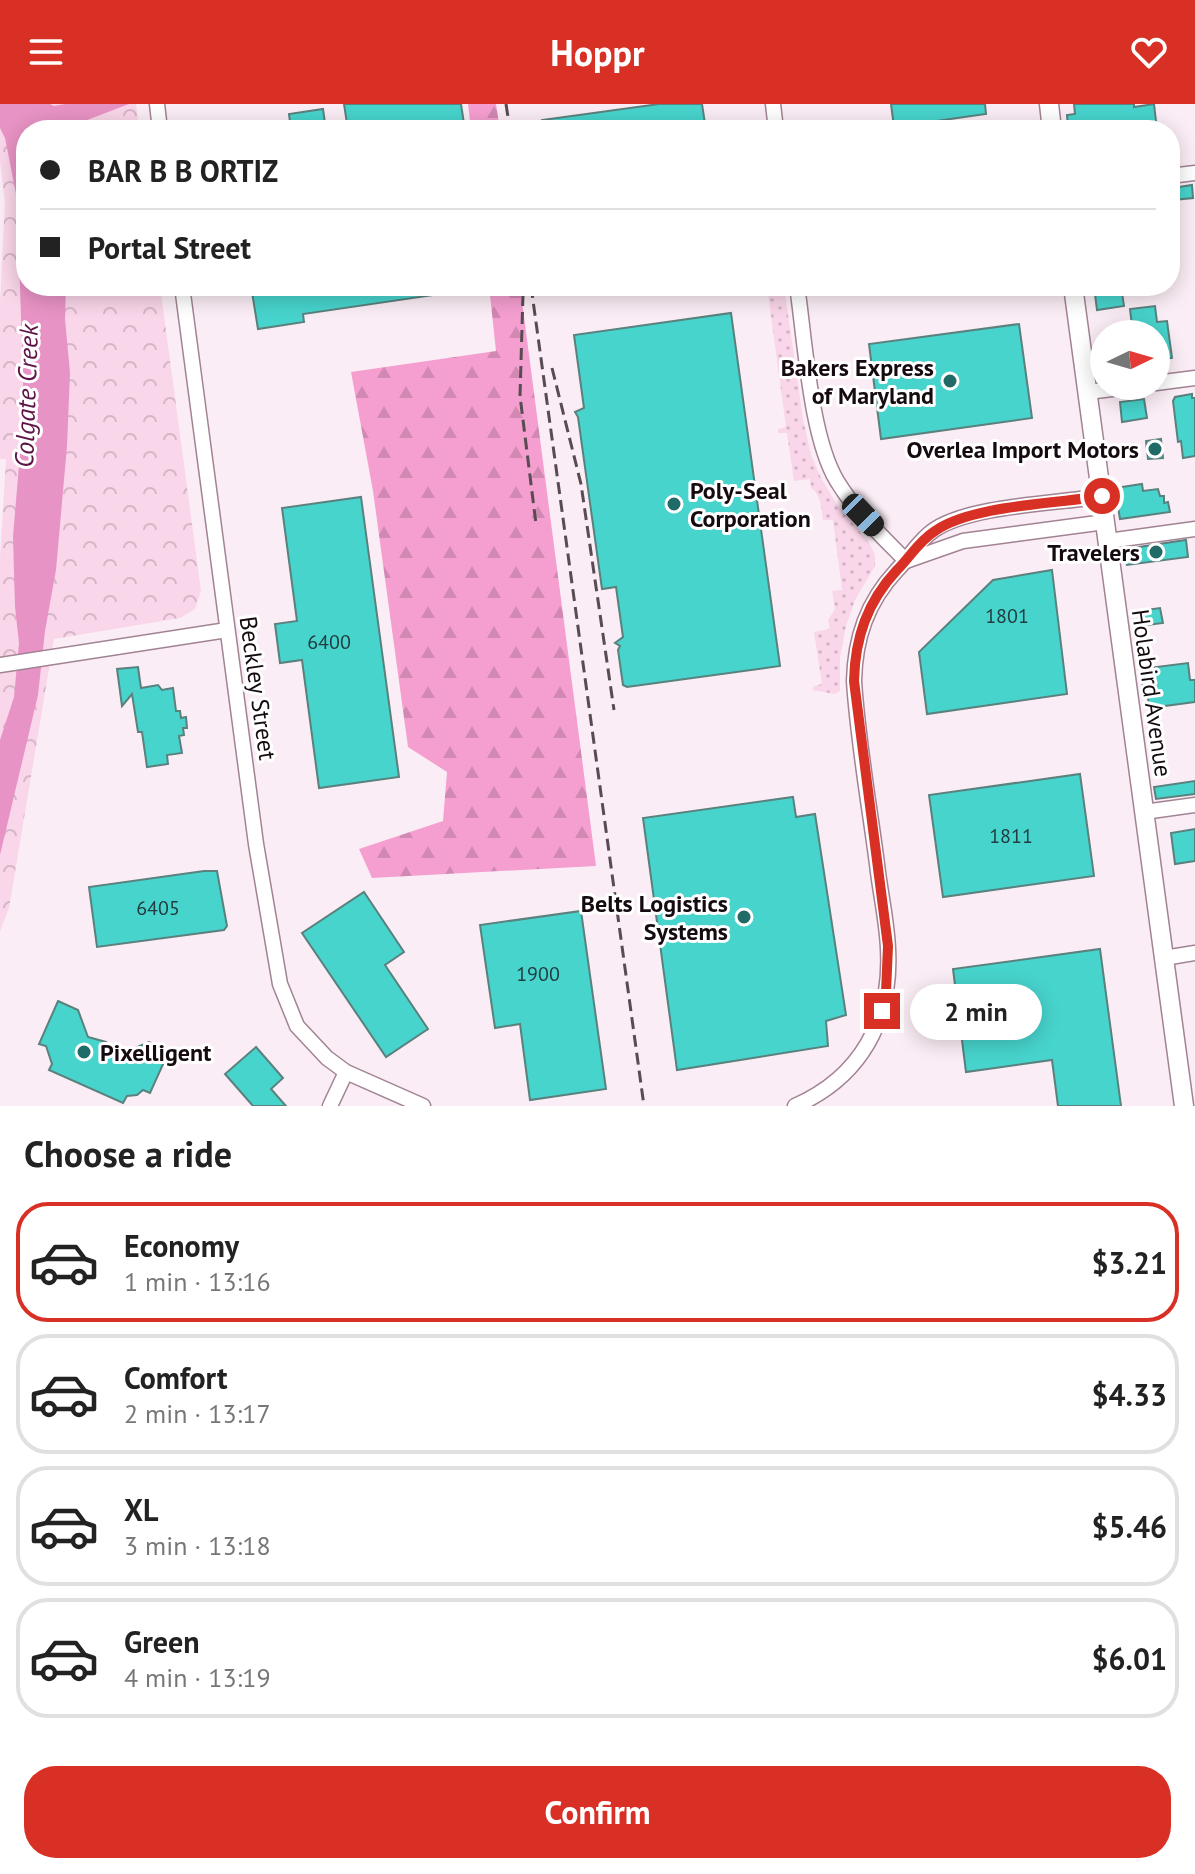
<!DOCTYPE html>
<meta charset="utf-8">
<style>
:root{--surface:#fff;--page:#f2f2f2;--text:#222;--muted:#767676;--line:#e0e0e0;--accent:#d93025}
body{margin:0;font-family:"PT Sans",sans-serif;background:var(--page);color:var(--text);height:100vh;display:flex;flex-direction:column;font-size:30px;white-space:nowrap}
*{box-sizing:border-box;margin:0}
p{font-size:26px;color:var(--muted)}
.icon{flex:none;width:44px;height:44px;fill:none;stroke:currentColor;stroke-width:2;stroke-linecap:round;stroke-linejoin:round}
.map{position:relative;height:1002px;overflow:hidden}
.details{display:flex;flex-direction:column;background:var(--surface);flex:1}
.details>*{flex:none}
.hud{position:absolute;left:16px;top:16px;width:1164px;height:176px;border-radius:32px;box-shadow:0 4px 20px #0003;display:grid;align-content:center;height:176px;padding:0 24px;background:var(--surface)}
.needle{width:52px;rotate:85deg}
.controls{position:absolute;left:1090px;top:216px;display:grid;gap:16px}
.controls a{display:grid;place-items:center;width:80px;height:80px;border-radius:50%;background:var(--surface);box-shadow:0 4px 20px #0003;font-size:40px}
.end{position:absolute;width:36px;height:36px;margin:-18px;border:10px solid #d93025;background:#fff;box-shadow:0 0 0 4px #fff}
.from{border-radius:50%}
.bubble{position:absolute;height:56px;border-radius:28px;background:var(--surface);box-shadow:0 4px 20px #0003;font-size:26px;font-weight:800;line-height:56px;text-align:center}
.car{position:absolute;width:24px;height:48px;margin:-24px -12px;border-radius:10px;box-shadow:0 0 6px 2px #0007;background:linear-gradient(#222 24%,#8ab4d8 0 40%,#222 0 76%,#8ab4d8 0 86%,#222 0)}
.hud b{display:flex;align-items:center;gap:28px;height:76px;font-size:30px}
.hud b+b{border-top:2px solid var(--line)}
.hud i{width:20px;height:20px;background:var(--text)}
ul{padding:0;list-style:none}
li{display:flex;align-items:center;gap:24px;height:120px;margin:0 16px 12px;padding:0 8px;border:4px solid var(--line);border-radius:32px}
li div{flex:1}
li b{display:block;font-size:30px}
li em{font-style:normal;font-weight:800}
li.active{border-color:var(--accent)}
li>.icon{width:72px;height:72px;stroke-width:1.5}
h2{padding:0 24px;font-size:36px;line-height:96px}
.primary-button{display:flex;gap:16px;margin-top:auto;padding:16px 24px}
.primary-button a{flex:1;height:92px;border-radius:32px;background:var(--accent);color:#fff;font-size:32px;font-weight:800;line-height:92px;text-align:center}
header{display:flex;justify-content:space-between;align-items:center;height:104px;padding:0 24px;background:var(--accent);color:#fff;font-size:36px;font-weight:800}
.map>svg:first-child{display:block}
.forest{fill:url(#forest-firs)}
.park{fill:url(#park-crowns)}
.garden{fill:url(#garden-dots)}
.water{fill:#e893c5}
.building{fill:#47d4cd;stroke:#5a817e;stroke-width:2}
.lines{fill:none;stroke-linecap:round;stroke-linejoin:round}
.minor-casing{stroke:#a28394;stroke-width:17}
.major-casing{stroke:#a28394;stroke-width:21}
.minor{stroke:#fff;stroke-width:14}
.major{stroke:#fff;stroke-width:18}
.rail{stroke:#584c52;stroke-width:3;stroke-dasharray:12 6;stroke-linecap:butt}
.route{stroke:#d93025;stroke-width:10}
.poi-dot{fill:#206b67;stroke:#fff;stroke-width:3}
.labels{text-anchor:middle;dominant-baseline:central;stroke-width:6;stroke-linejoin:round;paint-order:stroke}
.number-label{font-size:20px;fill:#223c3f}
.poi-label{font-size:24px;font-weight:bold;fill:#150a10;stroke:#fff;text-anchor:end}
.street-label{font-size:24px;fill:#150a10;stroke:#fff}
.water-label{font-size:26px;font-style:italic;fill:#5e1446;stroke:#fff}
</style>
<header><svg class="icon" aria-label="menu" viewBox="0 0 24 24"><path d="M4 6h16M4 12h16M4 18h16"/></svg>Hoppr<svg class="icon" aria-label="heart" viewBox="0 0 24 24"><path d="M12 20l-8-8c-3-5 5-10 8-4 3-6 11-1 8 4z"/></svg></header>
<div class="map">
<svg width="1195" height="1002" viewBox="0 0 1195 1002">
<defs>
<pattern id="forest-firs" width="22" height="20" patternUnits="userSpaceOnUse" patternTransform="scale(2)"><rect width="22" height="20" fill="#f59fd1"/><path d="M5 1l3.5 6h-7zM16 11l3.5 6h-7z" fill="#d188b2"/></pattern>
<pattern id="park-crowns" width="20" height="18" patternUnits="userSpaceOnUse" patternTransform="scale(2)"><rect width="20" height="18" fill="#f9d6e9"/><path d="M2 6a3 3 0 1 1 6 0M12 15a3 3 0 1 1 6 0" fill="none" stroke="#d5b6c7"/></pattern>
<pattern id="garden-dots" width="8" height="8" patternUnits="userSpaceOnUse" patternTransform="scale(2)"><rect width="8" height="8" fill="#f9d6e9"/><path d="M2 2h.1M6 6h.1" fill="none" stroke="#d5b6c7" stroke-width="1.8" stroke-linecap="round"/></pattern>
</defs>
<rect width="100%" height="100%" fill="#fbedf5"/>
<g class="forest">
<path d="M468 0H496L500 26H471Z"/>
<path d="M489 182H520L596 762 372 774 359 745 443 717 447 668 408 643 373 387 351 268 496 247Z"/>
</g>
<path class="park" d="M0 0H136L139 26H26V182H160L201 487 195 505 180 514 54 535 9 804 0 827V454L6 355H0V199L5 98 0 58Z"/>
<path class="garden" d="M767 182H784L803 315 811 351 821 374 836 399 870 440 875 451V462L855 496 846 522 840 553V587L835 590 812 586 814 582 822 580 814 528 830 525 828 516 835 505 832 487 842 486 833 416H823C821 405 822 391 811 384L810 375 794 377 787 329H778V325L786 323Z"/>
<path class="water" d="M0 0H50L54 2 65 0H129L61 26H26V182H66L65 215 70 269 67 342 56 466 45 527 38 591 0 751V636L14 593 19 539 15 503 13 433 24 301 17 95 5 34 0 24Z"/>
<g class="building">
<path d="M344 0H461L465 26H348Z"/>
<path d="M659 0H702L706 26H543L542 16Z"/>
<path d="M891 0H985L986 10 894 23Z"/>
<path d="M1074 0H1134V3L1154 0 1157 26H1082L1081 22 1068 23 1067 11 1075 10Z"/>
<path d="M323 5 326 26H291L289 10Z"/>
<path d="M1192 81 1193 94 1174 96 1172 84Z"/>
<path d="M251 182H461V187L303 210 304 218 258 225Z"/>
<path d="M1094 182H1121L1124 202 1097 206Z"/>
<path d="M1155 202 1157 218 1167 217 1172 254 1156 256V230H1133L1130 205Z"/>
<path d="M731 209 780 562 627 583 623 581 618 546 620 542 615 539 623 533 616 483 602 485 578 313 575 308 584 304 574 231Z"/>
<path d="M1019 220 1032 314 881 335 869 240Z"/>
<path d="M1192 290V294H1195V352L1183 354 1181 337 1178 338 1173 297 1175 293Z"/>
<path d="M1144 295 1147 314 1122 318 1120 298Z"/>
<path d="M1161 335 1163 354 1148 355 1146 337Z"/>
<path d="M1142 380 1143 387 1158 385 1160 392H1164V399L1168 398 1170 408 1120 415 1115 384Z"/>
<path d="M361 393 399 673 319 684 302 556 280 559 275 520 297 517 282 404Z"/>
<path d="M1186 436 1188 453 1127 461 1125 445Z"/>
<path d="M1052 466 1067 590 927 610 919 548 993 476Z"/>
<path d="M1160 504 1163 519 1140 522 1138 507Z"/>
<path d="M1188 559 1190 576H1195V598L1149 604 1147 582 1143 583 1140 565Z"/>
<path d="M138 563 141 584 158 581 162 586 173 584 176 607H180L181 614 186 613 187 624H183L184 631 179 632 182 649 167 651 168 660 147 663 142 628H138L132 590 122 602 117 565Z"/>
<path d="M1080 670 1094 772 943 793 929 691Z"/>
<path d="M1195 677V690L1156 695 1154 683Z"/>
<path d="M793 693 796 713 815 710 846 911 826 917 828 942 677 966 643 714Z"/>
<path d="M1195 725V757L1175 760 1171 729Z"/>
<path d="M204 767H217L227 822 224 826 97 843 89 783Z"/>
<path d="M364 788 404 848 385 861 428 925 386 953 302 829Z"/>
<path d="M581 807 606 985 530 996 520 920 495 924 480 821Z"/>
<path d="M1100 845 1121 1002H1058L1052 956 966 968 953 865Z"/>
<path d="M58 897 78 906 88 933 106 938 114 945 123 949 149 938 169 947 150 989 143 986 137 991 127 992 123 999 49 966 52 960 46 942 39 940Z"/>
<path d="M256 943 283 974 271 985 286 1002H253L225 970Z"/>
</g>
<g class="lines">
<g class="minor-casing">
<g id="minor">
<path d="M157 0 160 26"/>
<path d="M773 0 776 26"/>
<path d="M1170 72 1195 69"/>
<path d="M182 182 256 740 280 880 297 922 327 954 346 968 423 1002"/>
<path d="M797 182C805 235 810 332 837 377 855 407 882 432 906 457"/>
<path d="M1156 279 1195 274"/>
<path d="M1088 288 1136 282"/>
<path d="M1108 437 1195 425"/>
<path d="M906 457 963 437 1105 418"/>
<path d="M0 561 227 526"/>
<path d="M1144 708 1195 701"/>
<path d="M1164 854 1195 849"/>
<path d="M330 1002 346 968"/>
<path d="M795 1002C861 973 892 916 888 845 887 817 880 788 877 760 869 699 858 638 854 577 855 534 867 498 897 466 910 453 918 437 934 426 971 401 1055 400 1102 392"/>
</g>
</g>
<g class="major-casing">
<g id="major">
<path d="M1049 0 1052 26"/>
<path d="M1073 182 1184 1002"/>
</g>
</g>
<use href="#minor" class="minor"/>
<use href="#major" class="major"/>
<g class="rail">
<path d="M506 0 510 26"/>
<path d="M531 182 644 1002"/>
<path d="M523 190 520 292 536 420"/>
<path d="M552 264 581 380 614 606"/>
</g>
</g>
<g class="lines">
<path class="route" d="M882 907 886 888 888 842 854 577C855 534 867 498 897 466 910 453 919 437 935 427 972 401 1055 400 1102 392"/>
</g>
<g class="poi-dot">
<circle cx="950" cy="277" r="8"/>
<circle cx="1155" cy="345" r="8"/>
<circle cx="674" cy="400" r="8"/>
<circle cx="1156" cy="448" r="8"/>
<circle cx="744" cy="813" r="8"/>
<circle cx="84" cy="948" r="8"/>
</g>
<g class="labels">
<g class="number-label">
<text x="1007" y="512">1801</text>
<text x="329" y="538">6400</text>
<text x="1011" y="732">1811</text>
<text x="158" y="804">6405</text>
<text x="538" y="870">1900</text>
</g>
<g class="poi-label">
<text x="934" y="263">Bakers Express<tspan x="934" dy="28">of Maryland</tspan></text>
<text x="1139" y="345">Overlea Import Motors</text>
<text x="690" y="386" text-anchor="start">Poly-Seal<tspan x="690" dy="28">Corporation</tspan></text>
<text x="1140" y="448">Travelers</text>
<text x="728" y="799">Belts Logistics<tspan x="728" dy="28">Systems</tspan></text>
<text x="100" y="948" text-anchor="start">Pixelligent</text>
</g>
<g class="street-label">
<text transform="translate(258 584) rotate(82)">Beckley Street</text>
<text transform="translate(1152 589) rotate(82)">Holabird Avenue</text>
</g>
<g class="water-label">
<text transform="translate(26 292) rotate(-88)">Colgate Creek</text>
</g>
</g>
</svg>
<div class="controls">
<a><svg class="needle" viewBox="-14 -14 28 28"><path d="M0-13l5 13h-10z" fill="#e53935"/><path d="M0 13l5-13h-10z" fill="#767676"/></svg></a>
</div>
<i class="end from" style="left:1102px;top:392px"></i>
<i class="end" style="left:882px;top:907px"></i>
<div class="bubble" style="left:910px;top:880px;width:132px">2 min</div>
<i class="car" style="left:863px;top:411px;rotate:136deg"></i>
<div class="hud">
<b><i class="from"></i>BAR B B ORTIZ</b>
<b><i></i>Portal Street</b>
</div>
</div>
<section class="details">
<h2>Choose a ride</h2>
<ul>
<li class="active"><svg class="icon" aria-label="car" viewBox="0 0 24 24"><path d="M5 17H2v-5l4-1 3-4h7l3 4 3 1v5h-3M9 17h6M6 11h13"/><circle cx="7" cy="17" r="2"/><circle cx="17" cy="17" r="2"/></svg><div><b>Economy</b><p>1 min · 13:16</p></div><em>$3.21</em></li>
<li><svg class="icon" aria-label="car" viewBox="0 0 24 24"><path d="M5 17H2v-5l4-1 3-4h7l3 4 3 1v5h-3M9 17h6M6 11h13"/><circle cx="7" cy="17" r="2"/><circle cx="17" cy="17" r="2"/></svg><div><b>Comfort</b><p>2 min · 13:17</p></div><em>$4.33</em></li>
<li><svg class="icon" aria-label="car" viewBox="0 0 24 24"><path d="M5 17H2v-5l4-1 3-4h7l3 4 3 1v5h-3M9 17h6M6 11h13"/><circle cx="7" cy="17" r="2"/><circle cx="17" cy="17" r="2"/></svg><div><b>XL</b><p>3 min · 13:18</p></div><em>$5.46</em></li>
<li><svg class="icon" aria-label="car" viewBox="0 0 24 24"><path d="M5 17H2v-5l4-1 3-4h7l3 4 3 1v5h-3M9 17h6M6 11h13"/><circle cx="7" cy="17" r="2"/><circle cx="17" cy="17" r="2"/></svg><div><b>Green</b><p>4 min · 13:19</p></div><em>$6.01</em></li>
</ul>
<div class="primary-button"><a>Confirm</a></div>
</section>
